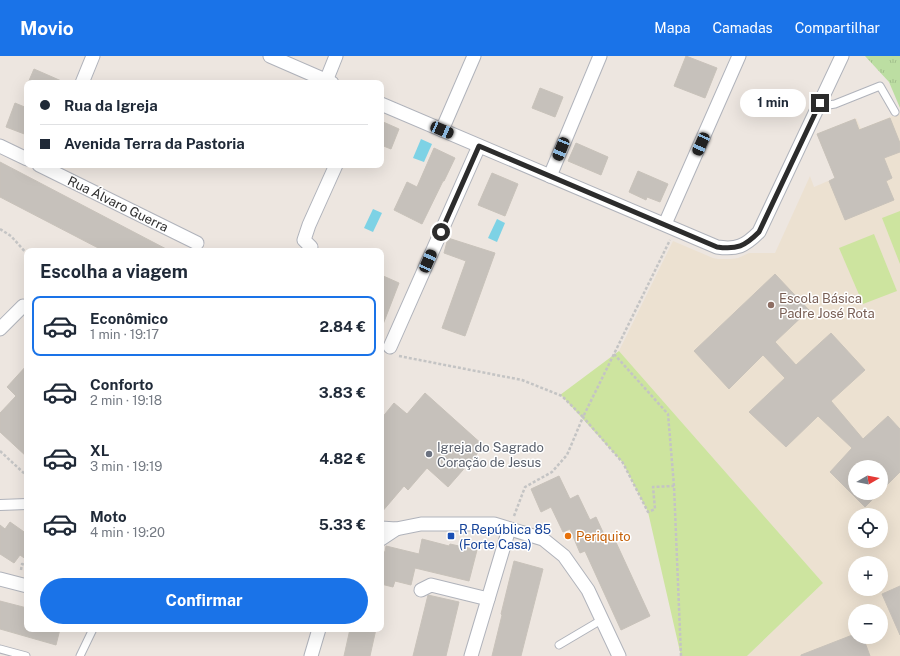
<!DOCTYPE html>
<html lang="pt">
<meta charset="utf-8">
<style>
:root{--surface:#fff;--page:#f2f2f3;--text:#1f2937;--muted:#747a83;--line:#e0e1e3;--accent:#1a73e8}
body{margin:0;font-family:"Public Sans",sans-serif;background:var(--page);color:var(--text);height:100vh;display:flex;flex-direction:column;font-size:15px;white-space:nowrap}
*{box-sizing:border-box;margin:0}
p{font-size:13px;color:var(--muted)}
.icon{flex:none;width:22px;height:22px;fill:none;stroke:currentColor;stroke-width:2;stroke-linecap:round;stroke-linejoin:round}
.map{position:relative;flex:1;overflow:hidden}
.sheet{position:absolute;left:24px;top:192px;width:360px;height:384px;display:flex;flex-direction:column;background:var(--surface);border-radius:8px;box-shadow:0 4px 16px #0002}
.sheet>*{flex:none}
.banner{position:absolute;left:24px;top:24px;width:360px;height:88px;border-radius:8px;box-shadow:0 4px 16px #0002;display:grid;align-content:center;height:88px;padding:0 16px;background:var(--surface)}
.needle{width:26px;rotate:81deg}
.tools{position:absolute;left:848px;top:404px;display:grid;gap:8px}
.tools a{display:grid;place-items:center;width:40px;height:40px;border-radius:50%;background:var(--surface);box-shadow:0 4px 16px #0002;font-size:20px}
.end{position:absolute;width:18px;height:18px;margin:-9px;border:5px solid #2c2c2c;background:#fff;box-shadow:0 0 0 2px #fff}
.from{border-radius:50%}
.bubble{position:absolute;height:28px;border-radius:14px;background:var(--surface);box-shadow:0 4px 16px #0002;font-size:13px;font-weight:700;line-height:28px;text-align:center}
.car{position:absolute;width:12px;height:24px;margin:-12px -6px;border-radius:5px;box-shadow:0 0 3px 1px #0007;background:linear-gradient(#222 24%,#8ab4d8 0 40%,#222 0 76%,#8ab4d8 0 86%,#222 0)}
.banner b{display:flex;align-items:center;gap:14px;height:38px;font-size:15px}
.banner b+b{border-top:1px solid var(--line)}
.banner i{width:10px;height:10px;background:var(--text)}
ul{padding:0;list-style:none}
li{display:flex;align-items:center;gap:12px;height:60px;margin:0 8px 6px;padding:0 8px;border:2px solid transparent;border-radius:8px}
li div{flex:1}
li b{display:block;font-size:15px}
li em{font-style:normal;font-weight:700}
li.on{border-color:var(--accent)}
li>.icon{width:36px;height:36px;stroke-width:1.5}
h2{padding:0 16px;font-size:18px;line-height:48px}
.primary-button{display:flex;gap:8px;margin-top:auto;padding:8px 16px}
.primary-button a{flex:1;height:46px;border-radius:24px;background:var(--accent);color:#fff;font-size:16px;font-weight:700;line-height:46px;text-align:center}
header{display:flex;align-items:center;gap:24px;box-sizing:border-box;height:56px;padding:0 20px;background:var(--accent);color:#fff}
header strong{font-size:19px}
nav{display:flex;gap:22px;margin-inline-start:auto;font-size:14px}
.map>svg:first-child{display:block}
.education{fill:#ece1d1;fill-rule:evenodd}
.grass{fill:url(#grass-tufts)}
.pitch{fill:#cde49f}
.water{fill:#7dd2e5}
.building{fill:#c6c1bb;stroke:#c8c2ba}
.lines{fill:none;stroke-linecap:round;stroke-linejoin:round}
.service-casing{stroke:#b0b3bb;stroke-width:9}
.pedestrian-casing{stroke:#b0b3bb;stroke-width:12}
.minor-casing{stroke:#b0b3bb;stroke-width:15}
.path{stroke:#c4c4c4;stroke-width:2.5;stroke-dasharray:3 2;stroke-linecap:butt}
.service{stroke:#fff;stroke-width:7}
.pedestrian{stroke:#fff;stroke-width:10}
.minor{stroke:#fff;stroke-width:13}
.route{stroke:#2c2c2c;stroke-width:5}
.education-dot{fill:#8d6e63;stroke:#fff;stroke-width:1.5}
.worship-dot{fill:#6b7280;stroke:#fff;stroke-width:1.5}
.transit-dot{fill:#1a4fb4;stroke:#fff;stroke-width:1.5}
.food-dot{fill:#e8710a;stroke:#fff;stroke-width:1.5}
.labels{text-anchor:middle;dominant-baseline:central;stroke-width:3;stroke-linejoin:round;paint-order:stroke}
.street-label{font-size:13px;fill:#2c2c2c;stroke:#fff}
.education-label{font-size:13px;fill:#785e54;stroke:#fff;text-anchor:start}
.worship-label{font-size:13px;fill:#5b616d;stroke:#fff;text-anchor:start}
.transit-label{font-size:13px;fill:#164399;stroke:#fff;text-anchor:start}
.food-label{font-size:13px;fill:#c56008;stroke:#fff;text-anchor:start}
</style>
<header>
<strong>Movio</strong>
<nav><a>Mapa</a><a>Camadas</a><a>Compartilhar</a></nav>
</header>
<div class="map">
<svg width="900" height="600" viewBox="0 0 900 600">
<defs>
<pattern id="grass-tufts" width="24" height="20" patternUnits="userSpaceOnUse"><rect width="24" height="20" fill="#bcdea2"/><path d="M3 7l-1-3M5 7V3M7 7l1-3M15 17l-1-3M17 17v-4M19 17l1-3" fill="none" stroke="#a2bf8c"/></pattern>
</defs>
<rect width="100%" height="100%" fill="#ede6e0"/>
<path class="education" d="M900 57V600H747L823 527 619 295 673 185 713 202 718 203H731L738 202 749 197H775L810 120 814 131 835 122 817 78 856 62 861 73ZM855 411H881V437H855ZM855 459H881V485H855ZM855 507H881V533H855ZM855 555H881V581H855Z"/>
<path class="grass" d="M865 0H900V52L889 26Z"/>
<g class="pitch">
<path d="M900 155V208L882 162Z"/>
<path d="M874 178 897 235 863 248 839 192Z"/>
<path d="M619 295 823 527 747 600H681L648 456 623 407 562 340 560 339Z"/>
</g>
<g class="water">
<path d="M421 83 432 88 424 106 413 102Z"/>
<path d="M373 153 382 157 373 176 364 172Z"/>
<path d="M497 163 505 167 497 186 488 182Z"/>
</g>
<g class="building">
<path d="M686 0 717 12 705 42 674 30Z"/>
<path d="M34 13 66 27H28Z"/>
<path d="M540 32 563 41 555 61 532 52Z"/>
<path d="M15 47 27 52V79L6 71Z"/>
<path d="M890 62 900 87V96L884 102 892 122 886 125 894 144 845 164 829 125 835 122 817 78 855 63 859 74Z"/>
<path d="M381 65 399 73 391 93 381 89Z"/>
<path d="M576 87 608 101 601 119 568 105Z"/>
<path d="M434 92 455 102 444 125H443L422 168 394 154 407 126 417 131Z"/>
<path d="M0 106 170 195H104L0 141Z"/>
<path d="M638 115 668 128 660 146 647 141 646 144 629 136Z"/>
<path d="M492 117 518 128 505 160 478 149Z"/>
<path d="M448 182 495 197 465 280 442 272 466 205 444 197Z"/>
<path d="M775 218 809 254 775 286 796 309 831 277 865 314 831 345 863 383 888 360 900 373V416L881 435V411H855V437H879L865 451 830 416 852 392 818 360 786 391 749 356 785 322 763 299 729 333 694 295Z"/>
<path d="M381 219 399 227 382 271H381Z"/>
<path d="M27 309V401L0 376V357L16 340 7 331Z"/>
<path d="M425 337 484 390 448 431 427 412 408 434 404 430 381 457V363L394 347 407 358Z"/>
<path d="M559 420 570 443 578 439 590 464 596 461 607 485 614 482 650 560 621 574 585 495 580 497 570 473 563 476 551 451 541 456 531 433Z"/>
<path d="M10 466 27 478V504L20 499 14 507 0 498V469L5 473Z"/>
<path d="M422 483 449 490 450 488 477 494 469 525 415 512 411 529 395 525 393 531 381 528V495L385 496 386 490 419 498Z"/>
<path d="M514 505 543 513 521 600H492L502 559 501 558Z"/>
<path d="M900 530V579L882 538Z"/>
<path d="M428 539 459 546 446 600H413Z"/>
<path d="M0 545 27 552V573H60L56 589 0 573Z"/>
<path d="M350 573H376L370 600H344Z"/>
<path d="M855 578V581H863L870 600H801V599Z"/>
</g>
<g class="lines">
<g class="service-casing">
<g id="service">
<path d="M820 47 829 49 835 48 880 30 895 56"/>
<path d="M559 589 603 563"/>
<path d="M0 593 26 600"/>
<path d="M80 600 93 573"/>
</g>
</g>
<g class="pedestrian-casing">
<path id="pedestrian" d="M0 449 27 448"/>
</g>
<g class="minor-casing">
<g id="minor">
<path d="M270 0 332 27"/>
<path d="M326 25 336 0"/>
<path d="M82 27 93 0"/>
<path d="M381 48 717 191C737 194 745 190 759 176L842 0"/>
<path d="M442 74 474 0"/>
<path d="M0 90 27 103"/>
<path d="M39 109 197 187"/>
<path d="M550 120 600 0"/>
<path d="M665 168 739 0"/>
<path d="M311 191 304 184 309 169 336 109"/>
<path d="M0 273 23 250"/>
<path d="M390 291 479 90"/>
<path d="M381 472 396 473 421 468H494L543 483 564 500 588 534 619 600"/>
<path d="M381 483 396 473"/>
<path d="M0 523 27 530"/>
<path d="M421 534 431 529 488 543"/>
<path d="M311 600 319 573"/>
<path d="M471 600 509 473"/>
</g>
</g>
<g class="path">
<path d="M0 173 11 180 27 198"/>
<path d="M614 298 668 358 674 430 681 600"/>
<path d="M399 300 522 324 562 340 583 361 670 184"/>
<path d="M0 395 27 420"/>
<path d="M514 460 525 431 552 416 567 399 583 361 623 407 648 456 655 453 653 431 674 430"/>
<path d="M21 514 22 508 27 510"/>
</g>
<use href="#service" class="service"/>
<use href="#pedestrian" class="pedestrian"/>
<use href="#minor" class="minor"/>
</g>
<g class="lines">
<path class="route" d="M441 176 479 90 717 191C737 194 745 190 759 176L820 47"/>
</g>
<circle class="education-dot" cx="771" cy="249" r="4"/>
<circle class="worship-dot" cx="429" cy="398" r="4"/>
<rect class="transit-dot" x="447" y="476" width="8" height="8" rx="2"/>
<circle class="food-dot" cx="568" cy="480" r="4"/>
<g class="labels">
<g class="street-label">
<text transform="translate(118 148) rotate(26)">Rua Álvaro Guerra</text>
</g>
<g class="education-label">
<text x="779" y="242">Escola Básica<tspan x="779" dy="15">Padre José Rota</tspan></text>
</g>
<g class="worship-label">
<text x="437" y="391">Igreja do Sagrado<tspan x="437" dy="15">Coração de Jesus</tspan></text>
</g>
<g class="transit-label">
<text x="459" y="473">R República 85<tspan x="459" dy="15">(Forte Casa)</tspan></text>
</g>
<g class="food-label">
<text x="576" y="480">Periquito</text>
</g>
</g>
</svg>
<div class="tools">
<a><svg class="needle" viewBox="-14 -14 28 28"><path d="M0-13l5 13h-10z" fill="#e53935"/><path d="M0 13l5-13h-10z" fill="#747a83"/></svg></a>
<a><svg class="icon" aria-label="locate" viewBox="0 0 24 24"><circle cx="12" cy="12" r="6"/><path d="M12 2v4M12 18v4M2 12h4M18 12h4"/></svg></a>
<a>+</a>
<a>−</a>
</div>
<i class="end from" style="left:441px;top:176px"></i>
<i class="end" style="left:820px;top:47px"></i>
<div class="bubble" style="left:740px;top:33px;width:66px">1 min</div>
<i class="car" style="left:442px;top:74px;rotate:113deg"></i>
<i class="car" style="left:701px;top:88px;rotate:204deg"></i>
<i class="car" style="left:561px;top:93px;rotate:202deg"></i>
<i class="car" style="left:428px;top:205px;rotate:24deg"></i>
<div class="banner">
<b><i class="from"></i>Rua da Igreja</b>
<b><i></i>Avenida Terra da Pastoria</b>
</div>
<section class="sheet">
<h2>Escolha a viagem</h2>
<ul>
<li class="on"><svg class="icon" aria-label="car" viewBox="0 0 24 24"><path d="M5 17H2v-5l4-1 3-4h7l3 4 3 1v5h-3M9 17h6M6 11h13"/><circle cx="7" cy="17" r="2"/><circle cx="17" cy="17" r="2"/></svg><div><b>Econômico</b><p>1 min · 19:17</p></div><em>2.84 €</em></li>
<li><svg class="icon" aria-label="car" viewBox="0 0 24 24"><path d="M5 17H2v-5l4-1 3-4h7l3 4 3 1v5h-3M9 17h6M6 11h13"/><circle cx="7" cy="17" r="2"/><circle cx="17" cy="17" r="2"/></svg><div><b>Conforto</b><p>2 min · 19:18</p></div><em>3.83 €</em></li>
<li><svg class="icon" aria-label="car" viewBox="0 0 24 24"><path d="M5 17H2v-5l4-1 3-4h7l3 4 3 1v5h-3M9 17h6M6 11h13"/><circle cx="7" cy="17" r="2"/><circle cx="17" cy="17" r="2"/></svg><div><b>XL</b><p>3 min · 19:19</p></div><em>4.82 €</em></li>
<li><svg class="icon" aria-label="car" viewBox="0 0 24 24"><path d="M5 17H2v-5l4-1 3-4h7l3 4 3 1v5h-3M9 17h6M6 11h13"/><circle cx="7" cy="17" r="2"/><circle cx="17" cy="17" r="2"/></svg><div><b>Moto</b><p>4 min · 19:20</p></div><em>5.33 €</em></li>
</ul>
<div class="primary-button"><a>Confirmar</a></div>
</section>
</div>
